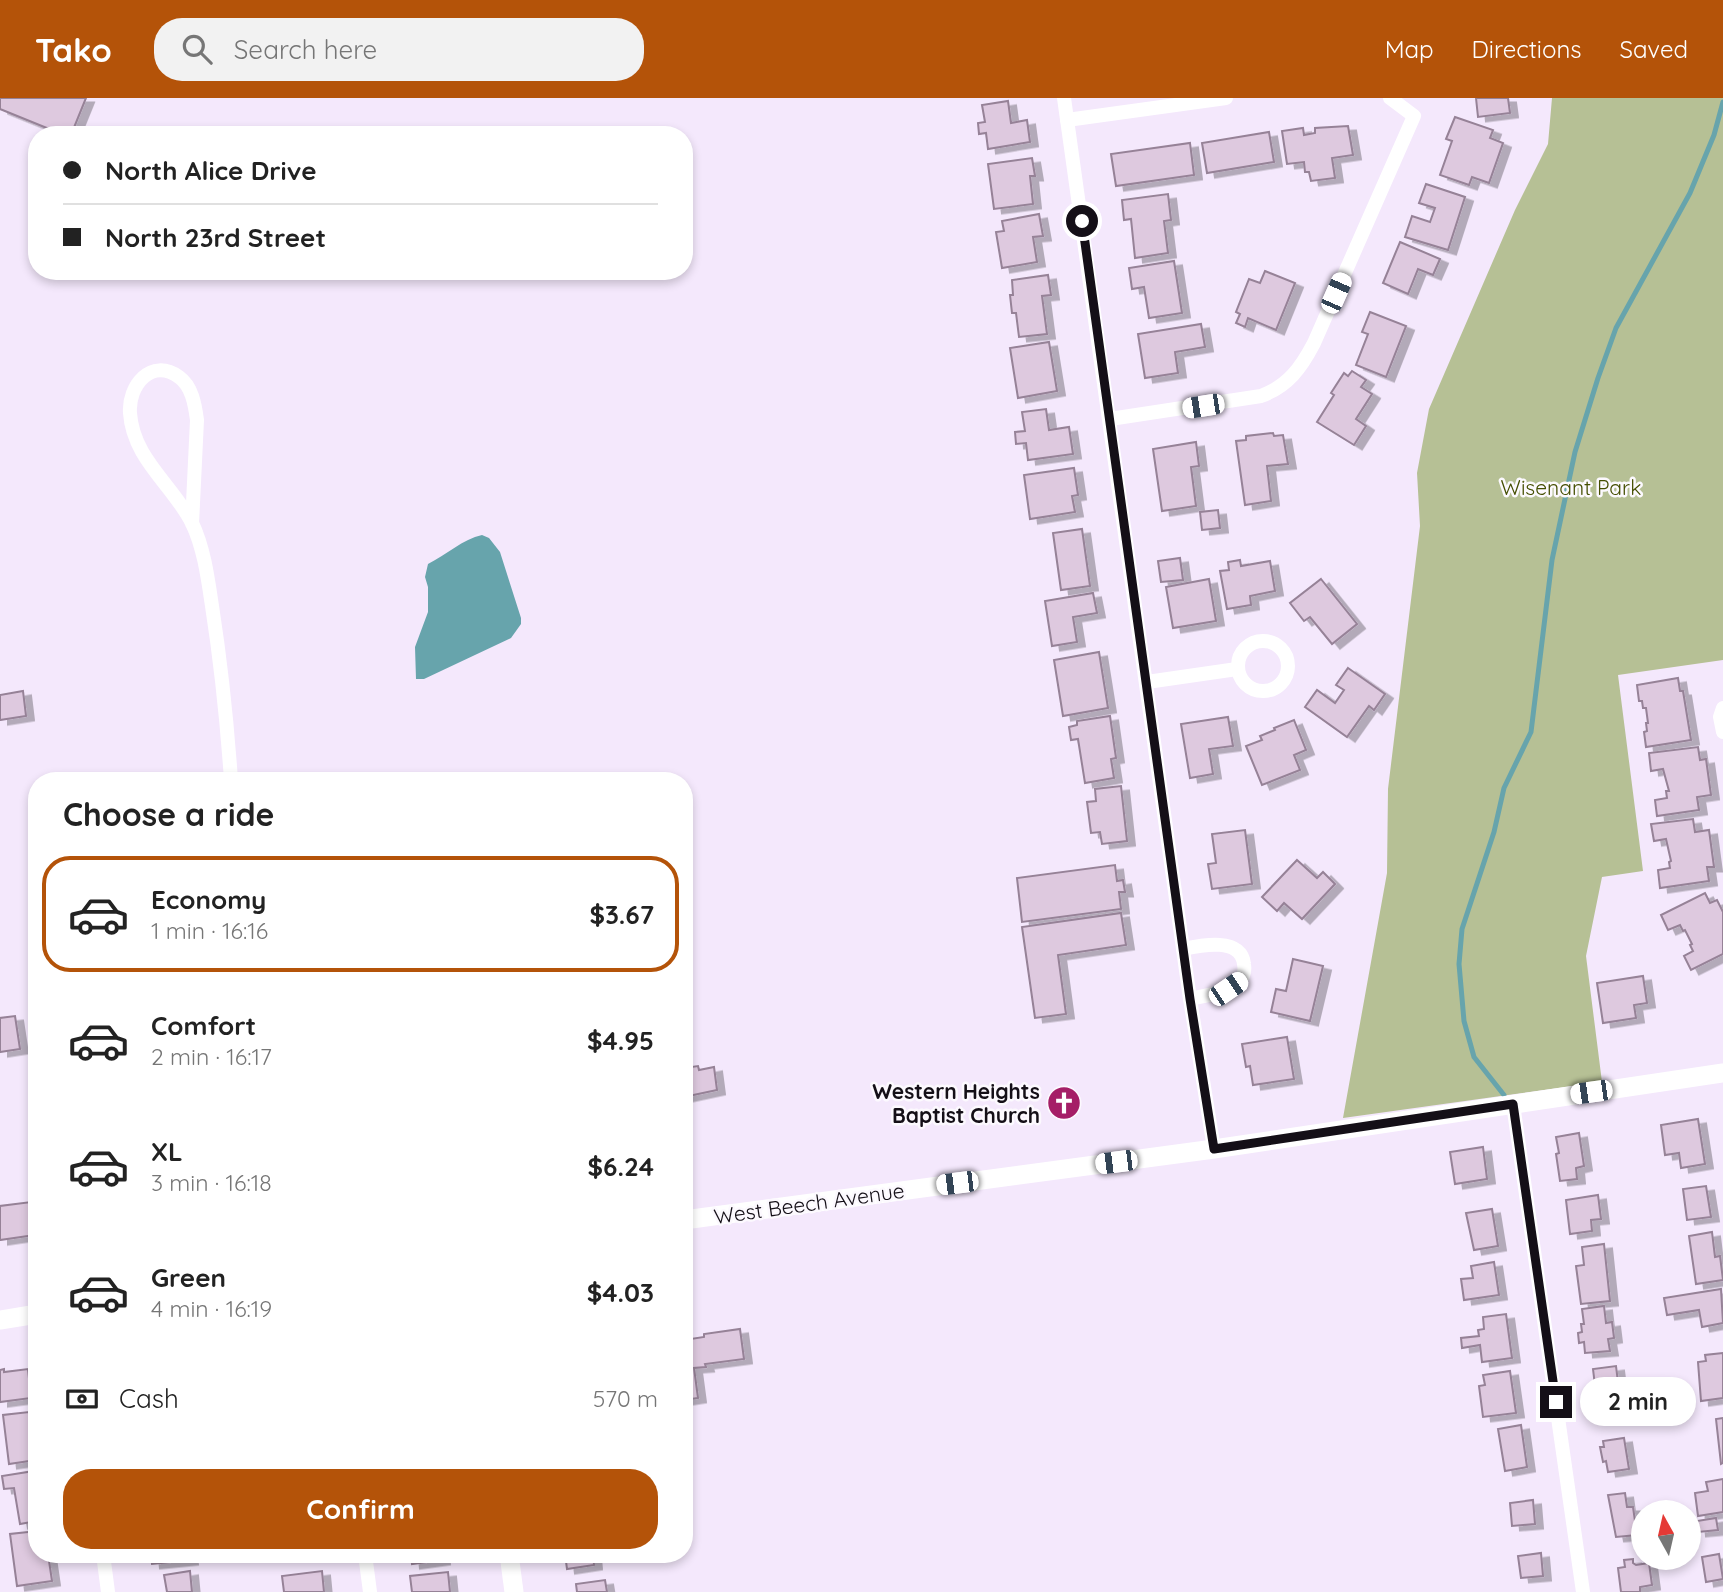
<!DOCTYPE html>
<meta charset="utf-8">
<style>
:root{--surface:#fff;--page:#f2f2f2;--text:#222;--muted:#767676;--line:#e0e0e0;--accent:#b45309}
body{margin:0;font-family:Quicksand,sans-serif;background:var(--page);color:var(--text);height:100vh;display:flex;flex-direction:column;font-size:26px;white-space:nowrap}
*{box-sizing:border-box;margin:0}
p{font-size:23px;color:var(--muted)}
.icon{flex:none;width:38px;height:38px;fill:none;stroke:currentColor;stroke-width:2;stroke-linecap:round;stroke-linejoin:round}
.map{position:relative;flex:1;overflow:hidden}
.drawer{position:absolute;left:28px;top:674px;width:665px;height:791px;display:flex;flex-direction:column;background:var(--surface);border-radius:28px;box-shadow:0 4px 10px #0003}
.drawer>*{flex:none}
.banner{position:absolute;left:28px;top:28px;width:665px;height:154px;border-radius:28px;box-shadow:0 4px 10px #0003;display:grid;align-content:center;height:154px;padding:0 35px;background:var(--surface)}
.needle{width:46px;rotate:352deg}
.tools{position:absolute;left:1631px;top:1402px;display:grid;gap:14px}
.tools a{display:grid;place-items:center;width:70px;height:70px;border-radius:50%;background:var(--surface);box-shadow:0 4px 10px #0003;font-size:35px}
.end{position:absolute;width:32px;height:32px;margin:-16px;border:9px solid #140f17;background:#fff;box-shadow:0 0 0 4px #fff}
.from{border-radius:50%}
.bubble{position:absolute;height:49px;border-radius:24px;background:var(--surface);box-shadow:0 4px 10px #0003;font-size:23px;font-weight:700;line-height:49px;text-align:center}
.car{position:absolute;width:21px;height:42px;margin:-21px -10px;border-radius:9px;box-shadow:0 0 5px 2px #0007;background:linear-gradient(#fff 24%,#345 0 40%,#fff 0 76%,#345 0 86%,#fff 0)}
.banner b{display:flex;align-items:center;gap:24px;height:66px;font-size:26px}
.banner b+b{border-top:2px solid var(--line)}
.banner i{width:18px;height:18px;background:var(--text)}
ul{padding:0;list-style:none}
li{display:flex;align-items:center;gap:21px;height:116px;margin:0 14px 10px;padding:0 21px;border:4px solid transparent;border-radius:28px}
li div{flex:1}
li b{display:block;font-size:26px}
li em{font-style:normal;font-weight:700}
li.current{border-color:var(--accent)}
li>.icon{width:63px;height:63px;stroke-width:1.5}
h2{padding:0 35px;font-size:32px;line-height:84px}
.pay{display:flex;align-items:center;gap:18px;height:77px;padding:0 35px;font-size:26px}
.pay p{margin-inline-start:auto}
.button{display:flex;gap:14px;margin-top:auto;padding:14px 35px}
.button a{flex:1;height:80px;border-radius:28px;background:var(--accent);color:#fff;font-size:28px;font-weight:700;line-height:80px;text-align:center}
header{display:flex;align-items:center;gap:42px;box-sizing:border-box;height:98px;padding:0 35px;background:var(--accent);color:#fff}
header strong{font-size:33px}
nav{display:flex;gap:38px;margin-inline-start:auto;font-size:24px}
.search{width:490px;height:63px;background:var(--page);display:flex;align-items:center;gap:18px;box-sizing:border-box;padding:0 24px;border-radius:28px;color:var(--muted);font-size:26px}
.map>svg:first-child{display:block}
.green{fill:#b6c095}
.water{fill:#67a4ac}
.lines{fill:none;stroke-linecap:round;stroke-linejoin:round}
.stream{stroke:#67a4ac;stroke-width:5}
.building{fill:#dec9df;stroke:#968297;stroke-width:2;filter:url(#shadow)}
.street{stroke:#fff;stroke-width:14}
.secondary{stroke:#fff;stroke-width:19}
.route{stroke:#140f17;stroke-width:9}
.labels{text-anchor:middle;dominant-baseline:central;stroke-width:5;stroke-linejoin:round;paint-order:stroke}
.park-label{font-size:21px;fill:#444e00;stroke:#fcf9fe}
.poi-label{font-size:21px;font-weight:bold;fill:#140f17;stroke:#fcf9fe;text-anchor:end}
.street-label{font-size:21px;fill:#140f17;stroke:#fcf9fe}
</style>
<header>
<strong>Tako</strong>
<div class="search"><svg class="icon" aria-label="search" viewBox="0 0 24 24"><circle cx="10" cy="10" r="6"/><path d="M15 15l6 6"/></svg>Search here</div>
<nav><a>Map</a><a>Directions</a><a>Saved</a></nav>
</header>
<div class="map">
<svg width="1723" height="1494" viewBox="0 0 1723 1494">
<defs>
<filter id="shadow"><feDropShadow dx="8" dy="4.5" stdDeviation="0" flood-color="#0004"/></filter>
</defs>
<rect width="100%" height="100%" fill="#f4e8fc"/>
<path class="green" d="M1552 0H1723V562L1618 577 1643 773 1602 779 1586 858 1602 984 1343 1020 1387 775 1388 691 1420 428 1417 375 1429 311 1515 112 1548 46Z"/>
<path class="water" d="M482 437 489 440 500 454 521 520V526L511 540 424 581H416L415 549 428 514V489L425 479 428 466C446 457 463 441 482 437Z"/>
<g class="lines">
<path class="stream" d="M1504 997 1474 959 1464 923 1459 866 1462 831 1494 734 1504 690 1531 634 1552 462 1575 354 1598 280 1616 230 1690 95 1714 37 1723 4"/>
</g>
<g class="building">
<path d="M0 0H86L71 37H64L0 11Z"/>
<path d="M1476 0H1508L1510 15 1478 19Z"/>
<path d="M1008 3 1011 25 1027 22 1030 44 988 51 986 35 979 36 978 25 985 24 982 7Z"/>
<path d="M1455 19 1493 32 1490 40 1503 45 1489 85 1472 79 1469 87 1440 77 1452 43 1446 41Z"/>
<path d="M1348 28 1353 57 1332 60 1335 80 1311 83 1309 74H1305L1304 64 1287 66 1282 33 1303 30 1304 37 1315 35V30Z"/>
<path d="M1269 34 1274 64 1207 75 1202 45Z"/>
<path d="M1190 45 1194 77 1116 88 1111 56Z"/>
<path d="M1032 60 1035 78H1030L1033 106 994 111 988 66Z"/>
<path d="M1426 86 1465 99 1448 152 1405 139 1412 118 1430 124 1435 110 1419 105Z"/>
<path d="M1168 96 1171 122 1164 123 1168 155 1135 160 1131 121 1124 122 1122 102Z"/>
<path d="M1039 116 1043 138 1033 139 1037 164 1002 170 996 134 1004 133 1002 123Z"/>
<path d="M1400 144 1440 161 1433 177 1418 171 1408 196 1383 185Z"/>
<path d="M1174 163 1182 215 1149 220 1144 189 1132 191 1129 170Z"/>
<path d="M1265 173 1295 185 1276 232 1248 220 1245 229 1236 225 1240 216 1236 214 1249 181 1260 185Z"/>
<path d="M1048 177 1051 197 1042 198 1047 236 1019 239 1016 215H1012L1010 197H1013L1012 182Z"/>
<path d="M1370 214 1406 228 1386 279 1356 267 1368 236 1362 234Z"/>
<path d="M1201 226 1205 249 1175 254 1178 275 1145 280 1138 236Z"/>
<path d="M1049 244 1057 293 1018 300 1010 250Z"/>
<path d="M1352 273 1366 282 1361 289 1372 296 1356 321 1366 328 1354 347 1317 324 1334 297 1331 295 1344 275 1348 278Z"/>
<path d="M1046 311 1049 332 1069 329 1073 356 1028 362 1026 345 1016 346 1015 334 1025 333 1022 314Z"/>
<path d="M1273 335 1274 338 1283 337 1288 366 1267 368 1271 403 1245 407 1236 343 1246 342V338Z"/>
<path d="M1196 344 1199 368 1191 369 1196 408 1162 413 1153 351Z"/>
<path d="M1074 370 1078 397 1072 398 1075 414 1030 421 1024 377Z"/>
<path d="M1218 412 1220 430 1202 432 1200 414Z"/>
<path d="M1082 431 1090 488 1061 492 1053 435Z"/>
<path d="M1180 460 1183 482 1161 484 1158 463Z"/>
<path d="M1240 462 1241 468 1270 463 1275 493 1250 498 1251 507 1227 511 1220 473 1229 472 1228 464Z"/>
<path d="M1209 481 1216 523 1173 530 1166 489Z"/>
<path d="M1321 481 1357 526 1332 546 1310 519 1304 523 1290 505Z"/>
<path d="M1093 495 1097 515 1073 519 1077 544 1052 548 1045 503Z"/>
<path d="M1099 554 1108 610 1063 618 1054 562Z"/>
<path d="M1348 570 1385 596 1374 612 1369 608 1347 639 1305 609 1317 592 1335 605 1344 592 1336 587Z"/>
<path d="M1678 580 1680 593H1683L1691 642 1646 649 1644 634 1647 633 1646 625H1648L1646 610H1643L1642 603H1639L1637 587Z"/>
<path d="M23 593 26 618 0 622V597Z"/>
<path d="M1110 618 1116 660 1111 661 1114 680 1085 685 1078 641 1071 642 1069 629 1077 627V623Z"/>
<path d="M1228 619 1233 648 1209 651 1213 676 1190 680 1181 626Z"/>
<path d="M1294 622 1306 652 1294 657 1300 672 1262 687 1246 648 1262 642 1260 638 1275 632 1274 630Z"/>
<path d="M1698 649 1700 662 1706 661 1711 697 1697 699 1699 712 1657 718 1655 702 1667 700 1666 693H1669L1663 671 1651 673 1649 655Z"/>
<path d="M1121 688 1127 743 1102 746 1100 734 1091 735 1087 704 1096 703 1095 691Z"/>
<path d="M1693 721 1695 734 1709 732 1714 769H1707L1709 783 1660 790 1658 772 1670 770 1669 764 1671 763 1666 741 1654 743 1651 726Z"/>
<path d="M1245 732 1252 786 1212 791 1208 766 1216 765 1212 736Z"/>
<path d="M1297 762 1317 780 1323 774 1335 786 1302 821 1284 805 1277 813 1262 799Z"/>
<path d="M1115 767 1117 783 1123 782 1125 794H1119L1121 811 1022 824 1017 780Z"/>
<path d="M1705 795 1710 805 1717 802 1723 814V856L1691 872 1684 858 1693 853 1690 847 1692 846 1685 832 1683 833 1680 827 1668 832 1661 817Z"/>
<path d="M1121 815 1126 847 1058 857 1066 916 1035 920 1022 829Z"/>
<path d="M1293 861 1323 868 1310 923 1271 914 1276 891 1286 893Z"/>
<path d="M1643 878 1647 905 1634 907 1636 920 1603 925 1597 885Z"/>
<path d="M15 918 20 951 0 954V920Z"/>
<path d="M1287 939 1294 981 1253 987 1250 968 1246 969 1242 946Z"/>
<path d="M698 968 699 972 714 969 717 992 684 999V970Z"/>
<path d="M1698 1021 1705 1066 1681 1070 1679 1055 1665 1057 1661 1027Z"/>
<path d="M1579 1035 1584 1068 1576 1070 1577 1081 1560 1083 1556 1056 1559 1055 1556 1039Z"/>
<path d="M1483 1049 1487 1081 1455 1086 1450 1054Z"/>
<path d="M1706 1088 1711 1119 1687 1122 1683 1091Z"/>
<path d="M1598 1097 1601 1121 1591 1122 1592 1133 1570 1136 1566 1102Z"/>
<path d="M31 1104 35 1137 0 1142V1108Z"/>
<path d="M1492 1111 1498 1148 1474 1152 1466 1115Z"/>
<path d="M1712 1134 1715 1159 1720 1158 1723 1182 1696 1186 1689 1138Z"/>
<path d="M1604 1146 1610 1203 1581 1206 1576 1168 1584 1167 1582 1149Z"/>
<path d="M1494 1164 1499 1197 1464 1202 1461 1181 1473 1180 1471 1168Z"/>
<path d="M1721 1191 1723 1225 1702 1229 1699 1212 1667 1217 1664 1200Z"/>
<path d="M1604 1208 1606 1225 1612 1224 1614 1240 1608 1241 1610 1253 1585 1255 1584 1244 1579 1245 1578 1235 1582 1234 1581 1226H1584L1582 1211Z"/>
<path d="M1506 1216 1512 1260 1482 1264 1480 1247 1462 1250 1461 1240 1479 1238 1478 1232 1484 1231 1483 1219Z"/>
<path d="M740 1231 744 1261 705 1266 706 1269 694 1270 698 1300 684 1302V1242L704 1239V1236Z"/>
<path d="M1723 1255V1300L1701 1303 1698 1264 1706 1263 1705 1257Z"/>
<path d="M1616 1268 1620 1301 1597 1304 1593 1271Z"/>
<path d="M4 1271V1274L28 1271 31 1300 0 1304V1272Z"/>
<path d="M1510 1273 1516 1315 1483 1319 1479 1288 1485 1287 1483 1277Z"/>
<path d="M29 1314 36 1362 9 1366 3 1317Z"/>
<path d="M1723 1320V1365L1721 1366 1716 1321Z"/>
<path d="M1521 1327 1527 1369 1505 1373 1498 1331Z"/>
<path d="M1624 1340 1629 1371 1608 1374 1606 1363 1603 1364 1600 1349H1604L1603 1343Z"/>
<path d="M34 1373 37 1386V1423L20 1426 14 1390 4 1391 2 1378Z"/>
<path d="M1723 1381V1414L1698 1418 1695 1395 1708 1393 1706 1384Z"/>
<path d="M1625 1395 1627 1409H1633L1637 1437 1616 1439 1608 1397Z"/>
<path d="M1533 1402 1535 1426 1512 1428 1510 1405Z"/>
<path d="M1716 1420 1718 1432 1698 1434 1697 1423Z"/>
<path d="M37 1433V1456H48L52 1483 17 1488 10 1436Z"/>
<path d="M1541 1455 1543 1478 1521 1480 1518 1458Z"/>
<path d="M151 1456H189L190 1462 152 1466Z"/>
<path d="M411 1456H441L442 1462 412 1466Z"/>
<path d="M565 1456H593L594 1467 567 1471Z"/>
<path d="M1719 1456 1723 1481 1706 1484 1702 1459Z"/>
<path d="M1633 1461V1465L1636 1467 1649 1465 1652 1487 1640 1489V1494H1621L1618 1470 1625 1469 1624 1462Z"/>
<path d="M190 1473 192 1494H167L164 1477Z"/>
<path d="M322 1473 324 1494H284L282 1478Z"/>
<path d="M448 1474 450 1494H412L410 1478Z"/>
<path d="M605 1482 607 1494H577L576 1486Z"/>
</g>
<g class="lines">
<g class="street">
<path d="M1064 0 1190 901 1214 1051"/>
<path d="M1067 22 1226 0"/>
<path d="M1110 321 1261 298C1288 288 1301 270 1314 245L1414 18 1390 0"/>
<path d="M192 426 197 322C195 307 192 288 179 279 151 259 128 288 130 315 133 361 173 387 192 425 204 450 208 481 212 508 221 566 227 624 231 682"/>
<circle cx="1263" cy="568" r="25"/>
<path d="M1147 584 1237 571"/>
<path d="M1723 610 1720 619 1723 634"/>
<path d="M1183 851C1202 847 1241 839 1244 866 1245 871 1244 878 1241 882 1230 895 1206 897 1190 901"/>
<path d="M1513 1006 1583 1494"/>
<path d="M103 1456 108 1494"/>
<path d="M365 1456 370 1494"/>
</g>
<g class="secondary">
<path d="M684 1122 1214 1051 1723 975"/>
<path d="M0 1222 37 1216"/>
<path d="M509 1456 514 1494"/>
</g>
</g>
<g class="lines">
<path class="route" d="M1082 123 1190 901 1214 1051 1513 1006 1556 1304"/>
</g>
<defs>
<g id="church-disc" transform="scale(1.75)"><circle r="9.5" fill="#a51e67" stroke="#fcf9fe"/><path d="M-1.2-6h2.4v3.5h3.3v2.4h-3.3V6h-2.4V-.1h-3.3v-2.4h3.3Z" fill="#fff"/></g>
</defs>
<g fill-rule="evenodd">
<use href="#church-disc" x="1064" y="1005"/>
</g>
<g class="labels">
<g class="park-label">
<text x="1571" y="389">Wisenant Park</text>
</g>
<g class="poi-label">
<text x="1040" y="993">Western Heights<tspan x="1040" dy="24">Baptist Church</tspan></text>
</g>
<g class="street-label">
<text transform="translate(809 1105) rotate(-8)">West Beech Avenue</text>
</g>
</g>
</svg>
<div class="tools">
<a><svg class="needle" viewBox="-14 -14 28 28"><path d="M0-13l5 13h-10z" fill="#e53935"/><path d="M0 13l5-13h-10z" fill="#767676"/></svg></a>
</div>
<i class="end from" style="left:1082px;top:123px"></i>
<i class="end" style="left:1556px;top:1304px"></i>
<div class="bubble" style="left:1580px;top:1279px;width:116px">2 min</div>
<i class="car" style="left:1336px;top:195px;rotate:24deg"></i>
<i class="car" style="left:1203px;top:308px;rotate:261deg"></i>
<i class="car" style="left:1228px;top:891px;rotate:56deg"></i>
<i class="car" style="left:1591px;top:994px;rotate:262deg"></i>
<i class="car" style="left:1116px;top:1064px;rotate:263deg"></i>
<i class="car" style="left:957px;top:1085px;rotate:263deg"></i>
<div class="banner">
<b><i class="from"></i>North Alice Drive</b>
<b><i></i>North 23rd Street</b>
</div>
<section class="drawer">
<h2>Choose a ride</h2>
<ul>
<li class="current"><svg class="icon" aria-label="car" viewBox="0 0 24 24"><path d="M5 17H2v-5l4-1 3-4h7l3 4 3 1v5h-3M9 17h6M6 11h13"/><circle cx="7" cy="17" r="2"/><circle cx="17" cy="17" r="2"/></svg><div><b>Economy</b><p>1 min · 16:16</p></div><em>$3.67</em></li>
<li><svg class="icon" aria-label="car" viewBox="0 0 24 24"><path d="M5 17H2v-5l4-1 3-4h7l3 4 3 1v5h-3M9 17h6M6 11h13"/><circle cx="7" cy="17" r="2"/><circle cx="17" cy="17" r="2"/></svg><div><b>Comfort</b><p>2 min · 16:17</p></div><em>$4.95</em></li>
<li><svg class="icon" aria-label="car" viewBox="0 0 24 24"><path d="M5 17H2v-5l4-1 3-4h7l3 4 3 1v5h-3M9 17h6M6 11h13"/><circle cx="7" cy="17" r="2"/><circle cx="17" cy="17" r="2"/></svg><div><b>XL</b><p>3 min · 16:18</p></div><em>$6.24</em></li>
<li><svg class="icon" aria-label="car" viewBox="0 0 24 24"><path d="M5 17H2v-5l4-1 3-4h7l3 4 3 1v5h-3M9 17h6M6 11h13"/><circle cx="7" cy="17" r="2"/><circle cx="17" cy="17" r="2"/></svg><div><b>Green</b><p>4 min · 16:19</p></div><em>$4.03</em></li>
</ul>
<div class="pay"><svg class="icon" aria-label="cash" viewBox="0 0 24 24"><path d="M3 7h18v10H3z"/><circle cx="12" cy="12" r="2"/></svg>Cash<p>570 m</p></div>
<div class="button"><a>Confirm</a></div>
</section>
</div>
